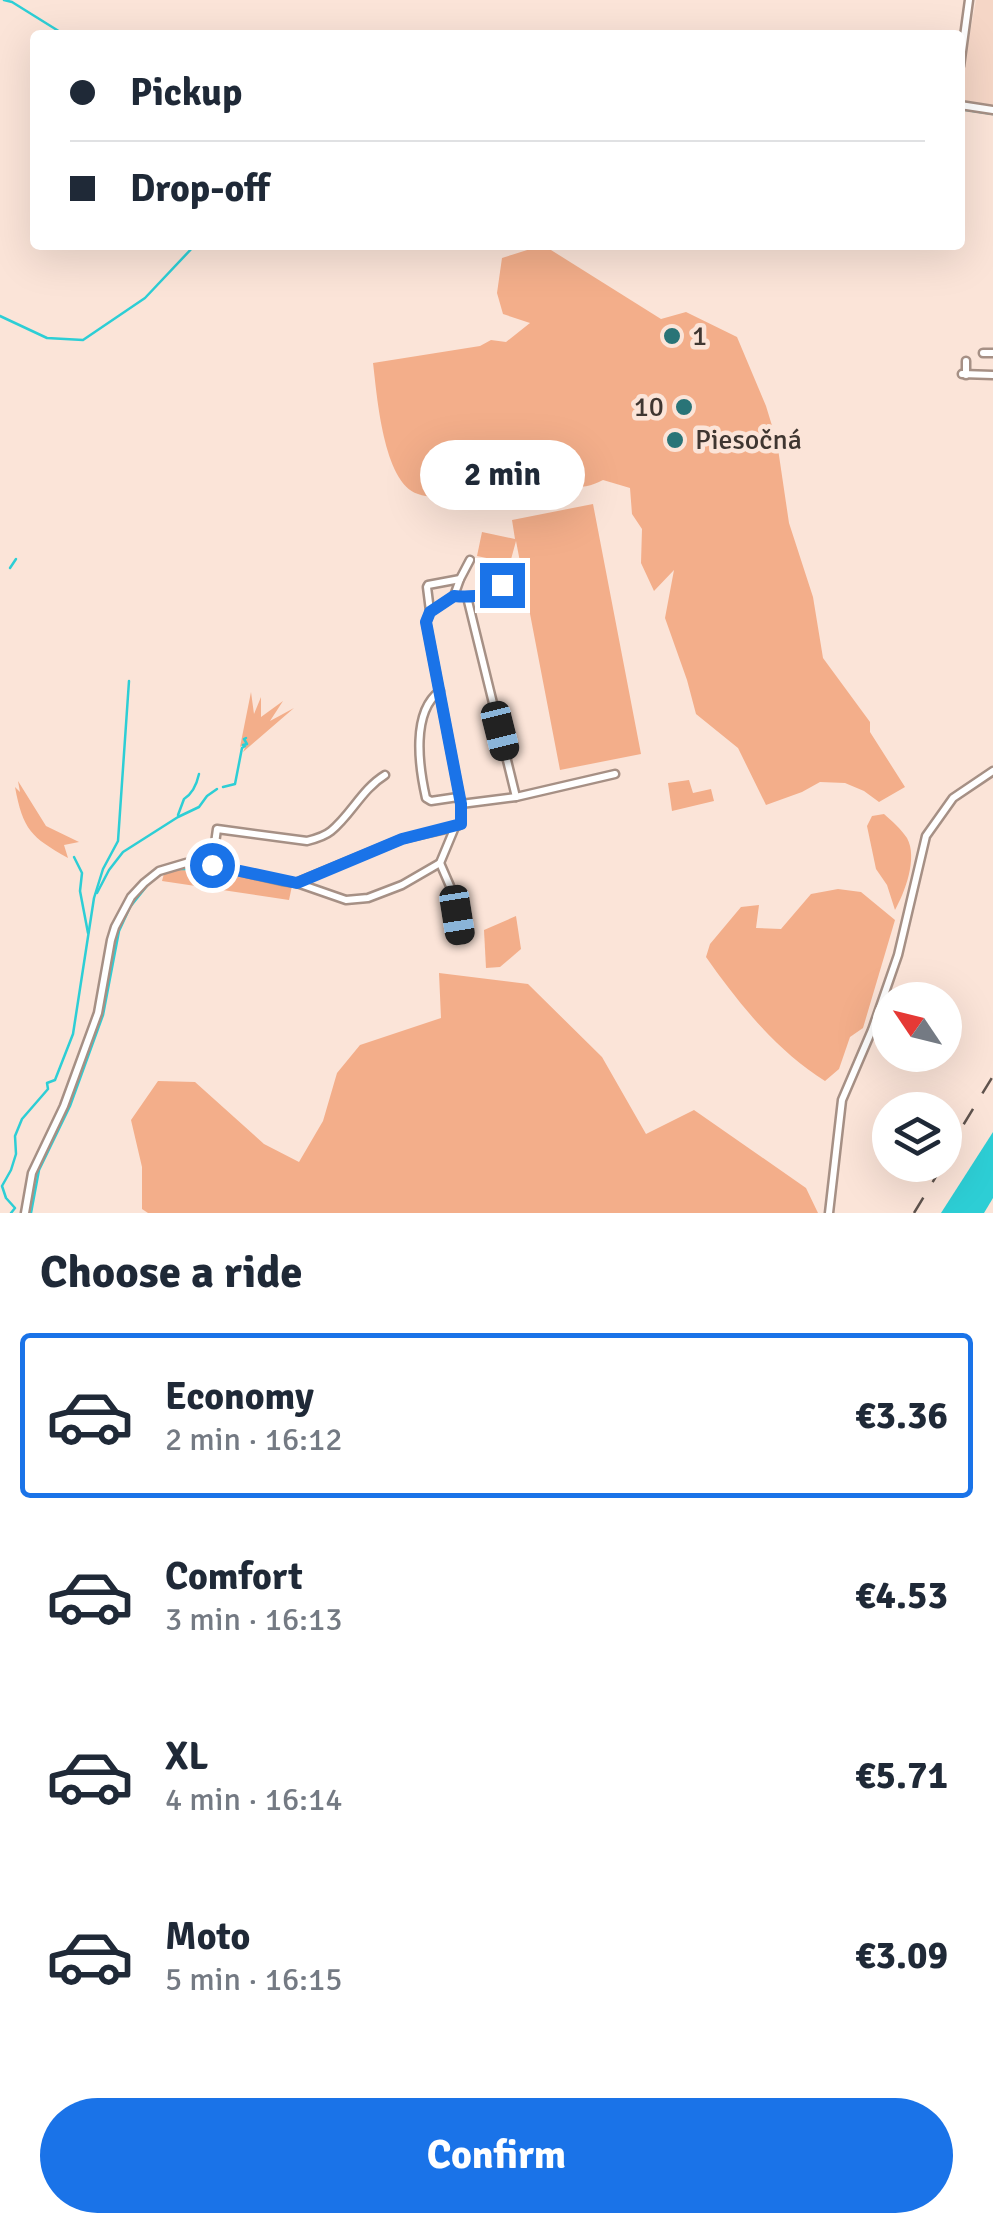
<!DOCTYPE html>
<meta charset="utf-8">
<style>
:root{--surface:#fff;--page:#f2f2f3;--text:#1f2937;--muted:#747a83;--line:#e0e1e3;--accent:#1a73e8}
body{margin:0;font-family:Signika,sans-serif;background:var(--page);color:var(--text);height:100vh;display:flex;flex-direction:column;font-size:38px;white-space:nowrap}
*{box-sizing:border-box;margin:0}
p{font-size:32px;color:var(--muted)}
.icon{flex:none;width:55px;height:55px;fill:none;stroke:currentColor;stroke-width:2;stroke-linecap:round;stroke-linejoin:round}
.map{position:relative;height:1213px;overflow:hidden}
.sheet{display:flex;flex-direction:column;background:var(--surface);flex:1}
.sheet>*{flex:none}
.top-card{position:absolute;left:30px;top:30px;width:935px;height:220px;border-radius:10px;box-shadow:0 10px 40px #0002;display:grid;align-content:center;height:220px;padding:0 40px;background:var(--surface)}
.needle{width:65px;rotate:305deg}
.controls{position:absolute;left:872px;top:982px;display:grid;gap:20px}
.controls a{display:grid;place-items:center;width:90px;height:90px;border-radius:50%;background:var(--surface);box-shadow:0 10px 40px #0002;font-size:50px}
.end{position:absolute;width:45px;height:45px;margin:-22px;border:12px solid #1a73e8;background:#fff;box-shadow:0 0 0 5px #fff}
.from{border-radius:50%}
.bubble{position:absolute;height:70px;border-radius:35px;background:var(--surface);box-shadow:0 10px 40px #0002;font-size:32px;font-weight:700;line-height:70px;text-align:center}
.car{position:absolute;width:30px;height:60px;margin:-30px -15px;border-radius:12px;box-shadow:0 0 8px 2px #0007;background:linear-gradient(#222 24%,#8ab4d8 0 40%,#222 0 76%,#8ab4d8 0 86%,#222 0)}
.top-card b{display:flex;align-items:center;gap:35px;height:95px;font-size:38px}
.top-card b+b{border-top:2px solid var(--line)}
.top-card i{width:25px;height:25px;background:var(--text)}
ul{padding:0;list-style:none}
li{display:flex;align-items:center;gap:30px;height:165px;margin:0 20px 15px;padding:0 20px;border:5px solid transparent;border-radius:10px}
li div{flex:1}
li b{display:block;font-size:38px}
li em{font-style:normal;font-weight:700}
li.selected{border-color:var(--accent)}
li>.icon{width:90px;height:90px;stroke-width:1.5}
h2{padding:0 40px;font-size:45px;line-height:120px}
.action{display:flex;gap:20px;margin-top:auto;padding:20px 40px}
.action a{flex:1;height:115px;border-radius:60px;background:var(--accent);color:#fff;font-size:40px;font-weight:700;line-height:115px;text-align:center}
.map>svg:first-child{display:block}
.built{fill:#f5d6c6}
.green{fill:#f3ae8a}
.water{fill:#2dced5}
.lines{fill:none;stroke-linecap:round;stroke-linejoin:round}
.stream{stroke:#2dced5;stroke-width:2.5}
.minor-casing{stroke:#a69085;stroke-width:11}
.minor{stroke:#fff;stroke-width:6}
.rail{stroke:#5f534d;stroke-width:2.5;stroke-dasharray:18 18;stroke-linecap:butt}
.route{stroke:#1a73e8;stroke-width:12}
.poi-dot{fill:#297477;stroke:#fbe4d8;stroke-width:4}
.labels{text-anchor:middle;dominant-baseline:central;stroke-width:9;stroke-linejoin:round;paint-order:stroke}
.poi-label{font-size:28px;fill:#3f3631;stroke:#fbe4d8;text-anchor:start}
</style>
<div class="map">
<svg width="993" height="1213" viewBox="0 0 993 1213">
<rect width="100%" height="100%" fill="#fbe4d8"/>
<path class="built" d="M976 0H993V105L960 100V88Z"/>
<g class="green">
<path d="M543 245 661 319 686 312 737 337 766 406 777 442 789 523 813 597 823 658 870 722V732L905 787 879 802 864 791 845 783 820 782 802 792 766 805 738 748 696 714 687 680 665 618 674 570 654 591 641 563 642 529 632 514 630 488 603 480C577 495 545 482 516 489 506 492 498 500 489 505L479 501 473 486C455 492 438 501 418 494 383 483 377 394 373 363L480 346 491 340 506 342 530 323 503 314 497 293 502 258Z"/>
<path d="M593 504 641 754 560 770 516 541 510 563 477 556 482 532 515 539 512 520Z"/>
<path d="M251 692 254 714 261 697V717L283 701 270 721 294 708 243 752 247 743 240 747Z"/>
<path d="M689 780 693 793 711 789 714 801 672 811 668 783Z"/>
<path d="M18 781 46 826 79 842 64 845 68 858C31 837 23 830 15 787L20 792Z"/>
<path d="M884 814C892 821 901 829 907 838 918 858 905 892 895 910L887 885 876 869 867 826 872 816Z"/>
<path d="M184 867 214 868 292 886 289 900 162 881 165 870Z"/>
<path d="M838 889 861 892 895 920 863 1028 850 1037 839 1069 825 1081C776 1050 739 1004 706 957L710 944 741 907 759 905 756 928 781 929 811 894Z"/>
<path d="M516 916 521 949 500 967 486 968 484 930Z"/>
<path d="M439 973 528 984 602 1057 646 1134 694 1110 806 1188 818 1213H148L142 1209V1167L131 1120 158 1081 195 1082 264 1144 299 1162 323 1121 337 1073 360 1045 441 1018Z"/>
</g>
<path class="water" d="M993 1132V1198L984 1213H941Z"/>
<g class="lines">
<g class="stream">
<path d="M4 0 12 2 65 35"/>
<path d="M960 109 993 114"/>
<path d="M0 316 47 338 83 340 145 298 195 245"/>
<path d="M10 568 16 559"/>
<path d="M223 787 235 784 242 748 245 746 243 745 247 744 244 739 246 738"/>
<path d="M178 815 184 799C192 794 197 783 199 774"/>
<path d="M74 857 82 873 80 891 88 933"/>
<path d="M174 869H211L296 887"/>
<path d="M304 884 338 869"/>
<path d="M97 893 109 870 123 852 178 817 199 807 207 796 217 789"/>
<path d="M11 1213 15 1208 6 1198 2 1186 11 1170 16 1154 15 1136 22 1119 48 1089 47 1083 55 1080 73 1034 94 898 103 869 118 841 129 681"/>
<path d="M31 1213 39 1170 70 1106 103 1015 119 931 130 907 150 882"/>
</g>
<g class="minor-casing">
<g id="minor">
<path d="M960 66 969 0"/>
<path d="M960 105 993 110"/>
<path d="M983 353H993"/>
<path d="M966 361V375"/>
<path d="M962 374 993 375"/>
<path d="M454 596 460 579 470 560"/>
<path d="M467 597 516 797"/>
<path d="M430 611 427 587 428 585 460 579"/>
<path d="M440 691C411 712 419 767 426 798L431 801 458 797"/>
<path d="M461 804 516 797 615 774"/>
<path d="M440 863 453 893 459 939"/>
<path d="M212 865 217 829 307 841C315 839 325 836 331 831 351 815 362 789 385 775"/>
<path d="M298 882 402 839 455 827"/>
<path d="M25 1213 32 1173 64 1106 98 1013 111 940 115 927 131 897 144 883 159 871 186 863 212 865 282 881 297 883 346 900 368 898 402 885 440 863 455 827 461 824V804L426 622 430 612 454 596C472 598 488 596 502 585"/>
<path d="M829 1213 842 1100 872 1030 898 955 926 836 953 798 993 771"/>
</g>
</g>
<use href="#minor" class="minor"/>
<g class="rail">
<path d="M945 1155 993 1076"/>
<path d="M914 1213 943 1165"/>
</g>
</g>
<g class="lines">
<path class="route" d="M212 865 297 883 402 839 461 824V804L426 622 430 612 454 596C472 598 488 596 502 585"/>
</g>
<g class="poi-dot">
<circle cx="672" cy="336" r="10"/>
<circle cx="684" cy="407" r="10"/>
<circle cx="675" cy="440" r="10"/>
</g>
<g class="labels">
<g class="poi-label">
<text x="692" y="336">1</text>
<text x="664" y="407" text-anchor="end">10</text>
<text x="695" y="440">Piesočná</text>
</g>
</g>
</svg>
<div class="controls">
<a><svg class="needle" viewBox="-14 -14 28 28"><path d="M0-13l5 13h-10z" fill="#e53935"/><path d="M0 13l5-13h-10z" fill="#747a83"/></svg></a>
<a><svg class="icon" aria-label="layers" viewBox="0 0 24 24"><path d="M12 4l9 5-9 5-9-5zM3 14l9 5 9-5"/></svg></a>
</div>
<i class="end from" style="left:212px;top:865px"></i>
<i class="end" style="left:502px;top:585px"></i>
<div class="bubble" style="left:420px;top:440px;width:165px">2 min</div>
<i class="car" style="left:500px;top:731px;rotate:166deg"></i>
<i class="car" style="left:457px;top:915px;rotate:171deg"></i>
<div class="top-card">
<b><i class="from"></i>Pickup</b>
<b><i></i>Drop-off</b>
</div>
</div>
<section class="sheet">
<h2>Choose a ride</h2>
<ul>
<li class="selected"><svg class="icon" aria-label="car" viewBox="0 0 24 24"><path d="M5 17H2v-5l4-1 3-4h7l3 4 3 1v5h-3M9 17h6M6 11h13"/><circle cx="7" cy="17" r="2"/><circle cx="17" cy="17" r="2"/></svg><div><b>Economy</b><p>2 min · 16:12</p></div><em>€3.36</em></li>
<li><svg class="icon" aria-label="car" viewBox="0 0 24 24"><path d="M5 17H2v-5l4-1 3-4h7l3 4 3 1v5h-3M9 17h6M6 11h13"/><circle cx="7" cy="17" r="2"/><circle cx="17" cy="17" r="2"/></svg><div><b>Comfort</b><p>3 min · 16:13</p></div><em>€4.53</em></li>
<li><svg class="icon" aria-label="car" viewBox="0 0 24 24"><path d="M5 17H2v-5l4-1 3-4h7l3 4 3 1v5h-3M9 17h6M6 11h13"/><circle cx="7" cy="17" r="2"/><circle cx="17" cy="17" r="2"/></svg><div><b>XL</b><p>4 min · 16:14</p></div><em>€5.71</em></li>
<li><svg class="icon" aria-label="car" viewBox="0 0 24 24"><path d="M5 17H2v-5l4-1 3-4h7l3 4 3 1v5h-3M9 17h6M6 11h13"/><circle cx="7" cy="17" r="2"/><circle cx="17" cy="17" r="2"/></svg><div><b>Moto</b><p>5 min · 16:15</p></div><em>€3.09</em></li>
</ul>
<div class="action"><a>Confirm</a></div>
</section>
